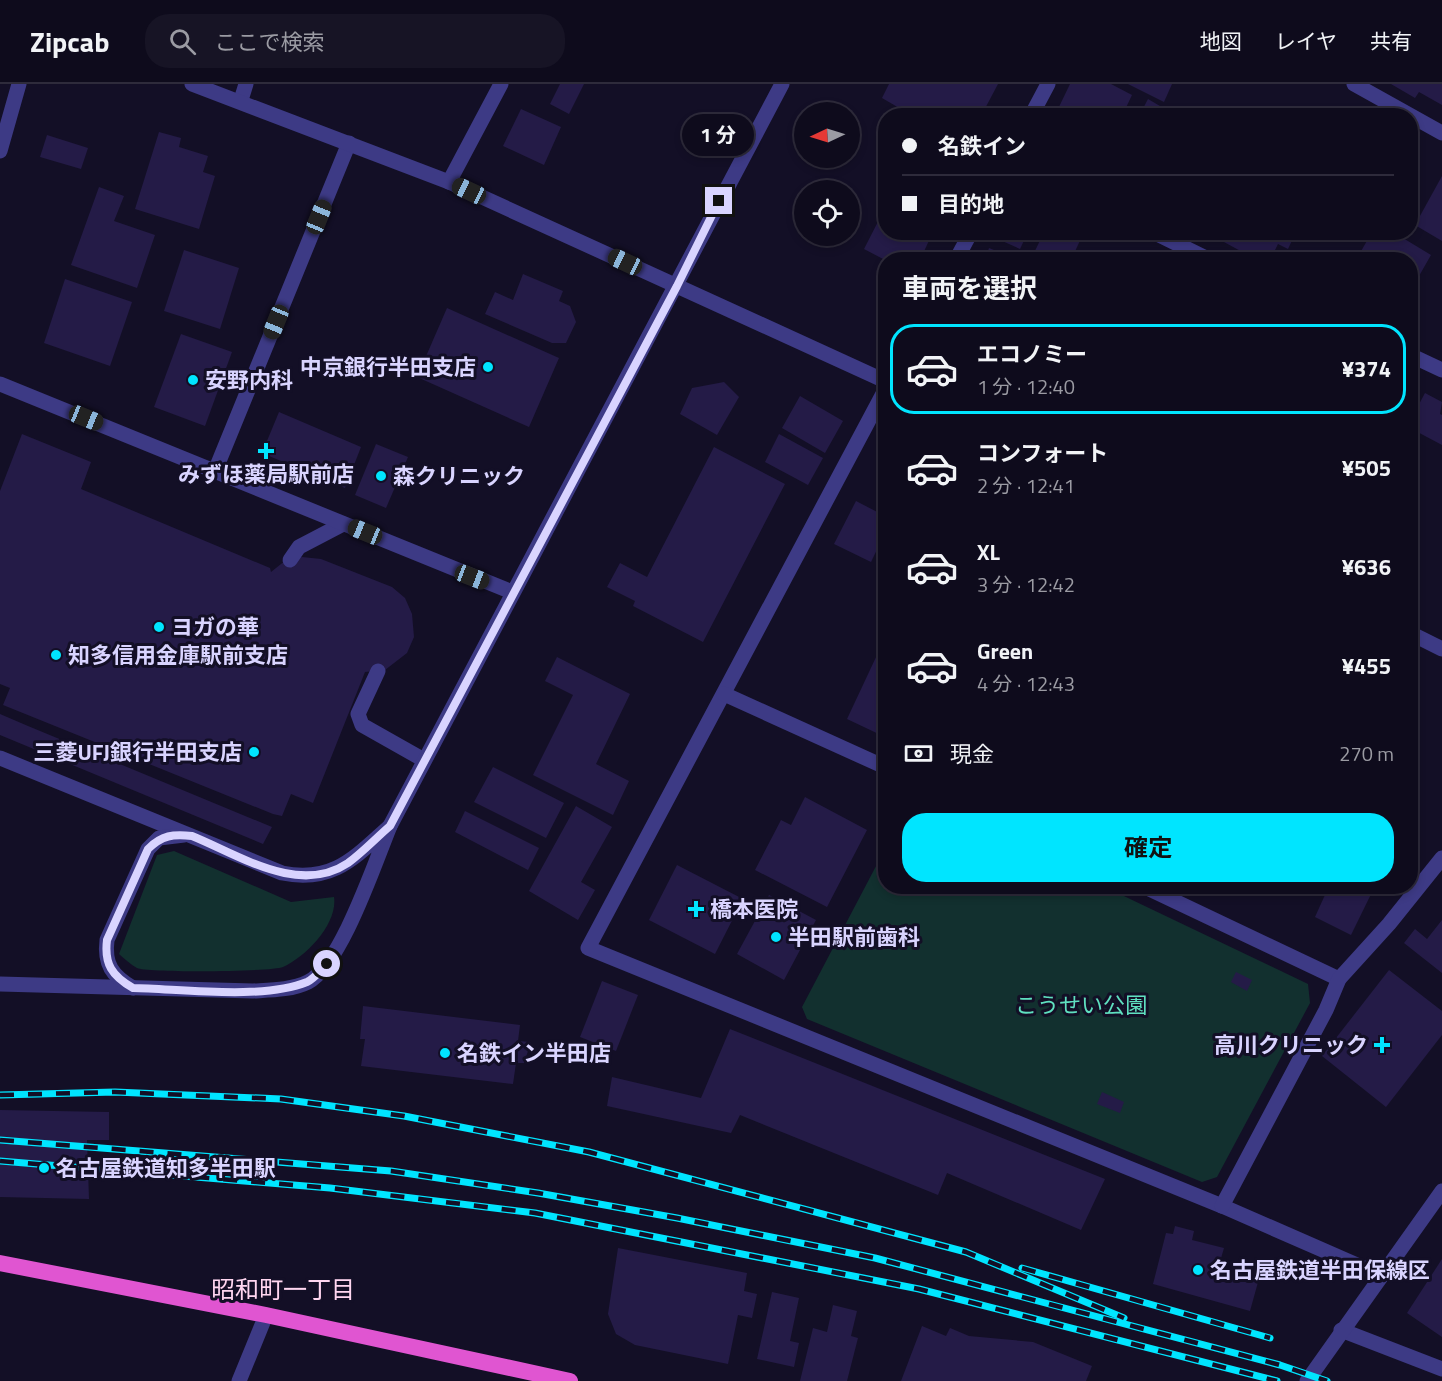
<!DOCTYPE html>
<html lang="ja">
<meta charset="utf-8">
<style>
:root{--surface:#0e0b1c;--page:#171425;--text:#f1f3f6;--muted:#9b9ba3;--line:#2e2b3b;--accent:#00e5ff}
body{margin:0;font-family:"Titillium Web","Noto Sans JP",sans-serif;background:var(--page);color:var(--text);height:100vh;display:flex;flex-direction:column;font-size:22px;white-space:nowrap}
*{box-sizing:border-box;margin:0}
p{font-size:20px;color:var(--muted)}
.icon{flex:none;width:33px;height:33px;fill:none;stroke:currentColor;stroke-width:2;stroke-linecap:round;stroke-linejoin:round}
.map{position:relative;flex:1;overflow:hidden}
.drawer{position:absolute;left:878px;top:168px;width:540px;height:642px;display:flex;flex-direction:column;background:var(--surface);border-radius:24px;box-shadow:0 3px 9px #0003,0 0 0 2px var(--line)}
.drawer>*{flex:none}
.guide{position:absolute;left:878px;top:24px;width:540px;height:132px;border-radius:24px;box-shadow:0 3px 9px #0003,0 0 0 2px var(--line);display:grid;align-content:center;height:132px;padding:0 24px;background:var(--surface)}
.needle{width:39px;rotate:266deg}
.tools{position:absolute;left:794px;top:18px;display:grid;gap:12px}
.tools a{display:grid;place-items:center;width:66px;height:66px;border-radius:50%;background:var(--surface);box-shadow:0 3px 9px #0003,0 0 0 2px var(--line);font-size:30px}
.end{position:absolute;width:27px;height:27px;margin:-14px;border:8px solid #d9d4ff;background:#111;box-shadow:0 0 0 3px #111}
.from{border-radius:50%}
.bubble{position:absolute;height:42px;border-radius:21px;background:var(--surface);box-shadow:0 3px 9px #0003,0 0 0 2px var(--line);font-size:20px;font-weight:700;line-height:42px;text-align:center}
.car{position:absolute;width:18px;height:36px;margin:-18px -9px;border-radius:8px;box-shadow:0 0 4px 2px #0007;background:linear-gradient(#222 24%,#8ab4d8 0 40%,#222 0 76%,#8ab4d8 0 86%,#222 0)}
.guide b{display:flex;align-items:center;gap:21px;height:57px;font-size:22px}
.guide b+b{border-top:2px solid var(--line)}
.guide i{width:15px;height:15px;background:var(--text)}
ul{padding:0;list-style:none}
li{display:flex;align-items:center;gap:18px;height:90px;margin:0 12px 9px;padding:0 12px;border:3px solid transparent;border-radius:24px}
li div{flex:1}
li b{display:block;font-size:22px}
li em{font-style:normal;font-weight:700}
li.on{border-color:var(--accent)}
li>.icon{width:54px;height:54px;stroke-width:1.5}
h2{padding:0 24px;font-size:27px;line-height:72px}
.pay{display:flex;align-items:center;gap:15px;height:66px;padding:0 24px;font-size:22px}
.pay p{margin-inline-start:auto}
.action{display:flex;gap:12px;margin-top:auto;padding:12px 24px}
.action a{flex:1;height:69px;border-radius:24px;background:var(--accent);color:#111;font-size:24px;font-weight:700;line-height:69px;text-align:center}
header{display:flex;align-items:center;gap:36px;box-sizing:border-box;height:84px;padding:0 30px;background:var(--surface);border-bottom:2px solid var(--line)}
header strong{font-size:28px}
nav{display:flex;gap:33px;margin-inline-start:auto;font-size:21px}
.search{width:420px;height:54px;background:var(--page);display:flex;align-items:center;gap:15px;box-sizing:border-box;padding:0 21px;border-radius:24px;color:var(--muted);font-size:22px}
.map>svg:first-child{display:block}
.green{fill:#12302f}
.building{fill:#241b47}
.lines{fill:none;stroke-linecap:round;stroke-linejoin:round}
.service{stroke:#3d3a85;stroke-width:15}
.minor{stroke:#3d3a85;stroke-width:15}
.tertiary{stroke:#3d3a85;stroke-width:15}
.trunk{stroke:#e055d1;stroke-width:16}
.rail-casing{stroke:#00e5ff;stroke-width:7}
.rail{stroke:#130f26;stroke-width:4.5;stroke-dasharray:14;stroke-linecap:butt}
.route{stroke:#d9d4ff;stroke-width:8}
.poi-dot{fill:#00e5ff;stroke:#130f26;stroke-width:2}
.labels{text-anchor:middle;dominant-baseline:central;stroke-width:6;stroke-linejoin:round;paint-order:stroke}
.poi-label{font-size:22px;font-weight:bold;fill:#d9d4ff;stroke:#130f26;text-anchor:start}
.park-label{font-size:22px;fill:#5fe0c0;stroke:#130f26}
.neighbourhood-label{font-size:24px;fill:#ffd6f0;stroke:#130f26}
</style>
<header>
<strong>Zipcab</strong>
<div class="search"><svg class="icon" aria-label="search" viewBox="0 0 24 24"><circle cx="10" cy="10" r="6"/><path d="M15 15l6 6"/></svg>ここで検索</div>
<nav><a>地図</a><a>レイヤ</a><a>共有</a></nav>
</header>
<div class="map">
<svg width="1442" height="1297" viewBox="0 0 1442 1297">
<rect width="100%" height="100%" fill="#130f26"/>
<g class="green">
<path d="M885 765V802L1105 803 1308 900 1310 919 1217 1093 1202 1098 807 935 802 923Z"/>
<path d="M174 767 291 818 334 813C338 839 307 872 283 883 271 888 148 889 137 884 131 881 125 875 119 870L157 771Z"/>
</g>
<g class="building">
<path d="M560 0H584L569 30 550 20Z"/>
<path d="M889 0H998L981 32H913L882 14Z"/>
<path d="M1070 0H1111L1132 11 1122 32H1066L1057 27Z"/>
<path d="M1128 0H1172L1164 18Z"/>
<path d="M1391 0H1442V21L1419 8 1415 14Z"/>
<path d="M1148 15 1177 32H1139Z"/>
<path d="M521 25 561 43 544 81 503 62Z"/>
<path d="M159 48 181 54 179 63 208 72 203 88 215 92 199 145 135 125Z"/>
<path d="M47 51 88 64 81 85 40 73Z"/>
<path d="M1442 92V157L1415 141Z"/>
<path d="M99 103 124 112 114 137 155 151 137 204 71 181Z"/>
<path d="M885 124V148H933L920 176H885L864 165Z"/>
<path d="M993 148H1028L1020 165 991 152Z"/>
<path d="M1044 148H1084L1071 176H1048L1034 169Z"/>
<path d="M1230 148H1296L1288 165 1278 160 1270 176H1257L1224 158Z"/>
<path d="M1372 148H1393L1431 171 1419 192 1415 189 1410 197V176H1356Z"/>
<path d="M989 164 1016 175V176H985Z"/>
<path d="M184 166 239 184 220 245 164 227Z"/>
<path d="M523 190 563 207 559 217 570 222 576 238 566 259H552L485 230 495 208 513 216Z"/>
<path d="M65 195 132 218 110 282 44 259Z"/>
<path d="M447 224 559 274 529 343 417 293Z"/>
<path d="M181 250 232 268 205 342 154 323Z"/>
<path d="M724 298 739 313 717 351 680 330 692 304Z"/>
<path d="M1425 309 1442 318 1440 330 1442 331V361L1410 344V337Z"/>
<path d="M800 312 843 337 825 369 782 344Z"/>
<path d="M279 328 361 363 345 404 262 369Z"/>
<path d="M22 350 91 378 81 405 270 484 271 488 286 476 302 473 321 475 392 503 405 514 412 530 414 553 407 569 385 586 365 588 313 719 291 710 282 732 273 730 3 621 10 604 0 600V407Z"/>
<path d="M779 350 823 374 808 401 765 378Z"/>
<path d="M376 360 408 373 386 424 355 411Z"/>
<path d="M714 363 785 400 703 558 633 522 635 517 607 503 620 479 647 493Z"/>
<path d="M856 417 885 432V449L871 478 834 460Z"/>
<path d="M885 554V653L847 635Z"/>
<path d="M557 573 630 610 596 680 629 697 613 731 533 691 573 611 545 597Z"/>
<path d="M0 630 28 642 272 743 263 760 0 651Z"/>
<path d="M493 683 564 719 546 754 474 718Z"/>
<path d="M805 713 867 746 827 823 755 786 781 736 791 741Z"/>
<path d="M576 722 612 743 581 798 595 806 578 836 529 807Z"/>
<path d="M465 727 539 764 528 786 455 748Z"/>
<path d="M677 781 743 815 715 870 649 836Z"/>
<path d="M1329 802H1375L1351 851 1315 833Z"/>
<path d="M769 811 816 836 784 896 737 870Z"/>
<path d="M1442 836V889L1404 859 1415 845 1427 855Z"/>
<path d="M1389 886 1442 927V951L1386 1023 1322 972Z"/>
<path d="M1236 888 1252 896 1247 907 1231 898Z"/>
<path d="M602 897 638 911 616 967 580 953Z"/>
<path d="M363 922 520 941 518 957 531 958 524 979H516L513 1000 361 982 365 955H360Z"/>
<path d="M730 945 1105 1095 1081 1146 947 1089 938 1111 740 1031 731 1049 607 1022 612 993 701 1014Z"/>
<path d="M1102 1008 1124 1018 1120 1029 1097 1020Z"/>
<path d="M0 1026 109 1028V1056H87L89 1115 0 1113Z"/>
<path d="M1175 1142 1194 1147 1192 1156 1224 1164 1219 1181 1260 1191 1250 1227 1153 1200 1166 1149 1173 1150Z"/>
<path d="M618 1164 747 1189 744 1207 757 1210 752 1234 738 1231 728 1280 635 1261 616 1250 608 1230Z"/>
<path d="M1442 1175V1253L1407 1229Z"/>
<path d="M772 1208 799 1214 790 1257 799 1259 794 1283 757 1275Z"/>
<path d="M833 1221 857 1227 851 1252 858 1254 847 1297H800L813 1244 827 1248Z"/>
<path d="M922 1242 946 1252 950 1244 969 1252 1033 1258 1092 1282 1086 1297H901Z"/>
</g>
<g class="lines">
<g class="service">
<path d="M290 476 299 463 343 440"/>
<path d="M378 587 358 630 362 641 424 676"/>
</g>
<g class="minor">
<path d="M1354 0 1442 49"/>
<path d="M241 16 246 0"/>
<path d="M1031 32 1048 0"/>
<path d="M449 98 501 0"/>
<path d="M1153 148 1210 176"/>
<path d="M956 176 971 148"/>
<path d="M1410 271 1442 286"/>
<path d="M0 300 512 508"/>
<path d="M885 306 588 864 1222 1122 1380 1191"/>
<path d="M215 387 349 59"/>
<path d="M724 610 885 683"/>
<path d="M0 674 282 789C333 799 354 774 390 742 375 778 341 881 308 898 292 906 271 906 253 907L0 900"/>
<path d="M1143 802 1339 895"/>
<path d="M133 904C112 892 104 880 107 856L148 765 159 754 184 751"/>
<path d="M1222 1122 1326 926 1339 895 1389 840 1442 774"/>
<path d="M1341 1246 1442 1285"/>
<path d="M239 1297 266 1231"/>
</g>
<g class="tertiary">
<path d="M192 0 449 98 885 297"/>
<path d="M0 67 19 0"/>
<path d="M1410 549 1442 565"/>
<path d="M390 742 782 0"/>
<path d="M1307 1297 1442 1107"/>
</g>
<path class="trunk" d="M0 1179 266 1231 570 1297"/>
<g class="rail-casing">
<g id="rail">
<path d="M0 1011 115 1008 281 1015 404 1032 589 1068 966 1168 1124 1234"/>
<path d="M0 1056 391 1087 538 1109 677 1134 875 1174 1280 1281 1327 1297"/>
<path d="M0 1077 330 1104 535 1129 919 1205 1277 1297"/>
<path d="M1022 1184 1270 1254"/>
</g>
</g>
<use href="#rail" class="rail"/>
</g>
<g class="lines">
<path class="route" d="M327 880C321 886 314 895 307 898 262 916 182 905 133 904 112 892 104 880 107 856L148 765C162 751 173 750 192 752 239 771 299 812 348 779 363 768 376 754 390 742L677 202 719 117"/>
</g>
<g class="poi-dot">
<circle cx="488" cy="283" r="6"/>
<circle cx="193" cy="296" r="6"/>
<path d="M263 358h6v6h6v6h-6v6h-6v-6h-6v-6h6z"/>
<circle cx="381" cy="392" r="6"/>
<circle cx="159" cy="543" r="6"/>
<circle cx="56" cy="571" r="6"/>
<circle cx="254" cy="668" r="6"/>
<path d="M693 816h6v6h6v6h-6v6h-6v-6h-6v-6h6z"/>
<circle cx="776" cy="853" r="6"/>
<path d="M1379 952h6v6h6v6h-6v6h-6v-6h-6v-6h6z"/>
<circle cx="445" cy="969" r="6"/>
<circle cx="44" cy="1084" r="6"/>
<circle cx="1198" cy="1186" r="6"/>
</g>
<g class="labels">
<g class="poi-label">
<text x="476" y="283" text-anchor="end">中京銀行半田支店</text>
<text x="205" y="296">安野内科</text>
<text x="266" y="390" text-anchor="middle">みずほ薬局駅前店</text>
<text x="393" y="392">森クリニック</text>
<text x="171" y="543">ヨガの華</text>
<text x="68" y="571">知多信用金庫駅前支店</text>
<text x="242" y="668" text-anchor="end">三菱UFJ銀行半田支店</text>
<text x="710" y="825">橋本医院</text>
<text x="788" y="853">半田駅前歯科</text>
<text x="1368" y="961" text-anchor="end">高川クリニック</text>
<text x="457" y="969">名鉄イン半田店</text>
<text x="56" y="1084">名古屋鉄道知多半田駅</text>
<text x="1210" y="1186">名古屋鉄道半田保線区</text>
</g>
<g class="park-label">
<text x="1081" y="921">こうせい公園</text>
</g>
<g class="neighbourhood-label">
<text x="283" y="1205">昭和町一丁目</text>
</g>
</g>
</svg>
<div class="tools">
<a><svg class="needle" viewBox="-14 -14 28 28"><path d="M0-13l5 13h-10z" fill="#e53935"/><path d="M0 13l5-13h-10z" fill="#9b9ba3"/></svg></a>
<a><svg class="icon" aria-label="locate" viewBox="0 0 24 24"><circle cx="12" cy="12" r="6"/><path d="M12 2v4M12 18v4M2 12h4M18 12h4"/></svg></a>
</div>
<i class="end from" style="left:327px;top:880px"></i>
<i class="end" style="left:719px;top:117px"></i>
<div class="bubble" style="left:682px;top:30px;width:72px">1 分</div>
<i class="car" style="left:469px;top:107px;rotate:295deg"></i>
<i class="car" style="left:319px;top:133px;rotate:22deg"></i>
<i class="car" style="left:625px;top:178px;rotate:295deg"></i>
<i class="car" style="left:276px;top:238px;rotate:202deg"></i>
<i class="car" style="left:86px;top:334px;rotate:112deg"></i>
<i class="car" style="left:365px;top:448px;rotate:292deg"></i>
<i class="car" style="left:472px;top:493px;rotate:111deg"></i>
<div class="guide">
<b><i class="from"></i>名鉄イン</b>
<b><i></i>目的地</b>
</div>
<section class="drawer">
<h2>車両を選択</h2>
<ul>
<li class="on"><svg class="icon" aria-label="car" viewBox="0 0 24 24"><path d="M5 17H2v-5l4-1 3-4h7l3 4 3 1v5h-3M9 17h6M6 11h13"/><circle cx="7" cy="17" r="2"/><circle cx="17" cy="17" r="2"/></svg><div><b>エコノミー</b><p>1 分 · 12:40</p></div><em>¥374</em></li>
<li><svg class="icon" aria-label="car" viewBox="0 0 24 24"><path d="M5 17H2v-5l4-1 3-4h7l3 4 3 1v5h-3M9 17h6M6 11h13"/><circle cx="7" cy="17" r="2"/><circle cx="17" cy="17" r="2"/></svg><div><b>コンフォート</b><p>2 分 · 12:41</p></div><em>¥505</em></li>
<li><svg class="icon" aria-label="car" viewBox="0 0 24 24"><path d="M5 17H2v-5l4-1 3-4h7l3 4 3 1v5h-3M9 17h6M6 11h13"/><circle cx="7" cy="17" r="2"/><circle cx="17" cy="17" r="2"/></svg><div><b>XL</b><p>3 分 · 12:42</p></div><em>¥636</em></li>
<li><svg class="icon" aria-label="car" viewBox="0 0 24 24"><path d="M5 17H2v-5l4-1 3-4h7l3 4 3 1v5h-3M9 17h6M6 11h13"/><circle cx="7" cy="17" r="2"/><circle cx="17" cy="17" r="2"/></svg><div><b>Green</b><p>4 分 · 12:43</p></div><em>¥455</em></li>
</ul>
<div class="pay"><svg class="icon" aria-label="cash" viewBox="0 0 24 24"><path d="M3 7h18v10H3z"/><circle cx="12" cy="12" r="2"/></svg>現金<p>270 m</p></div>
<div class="action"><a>確定</a></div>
</section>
</div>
